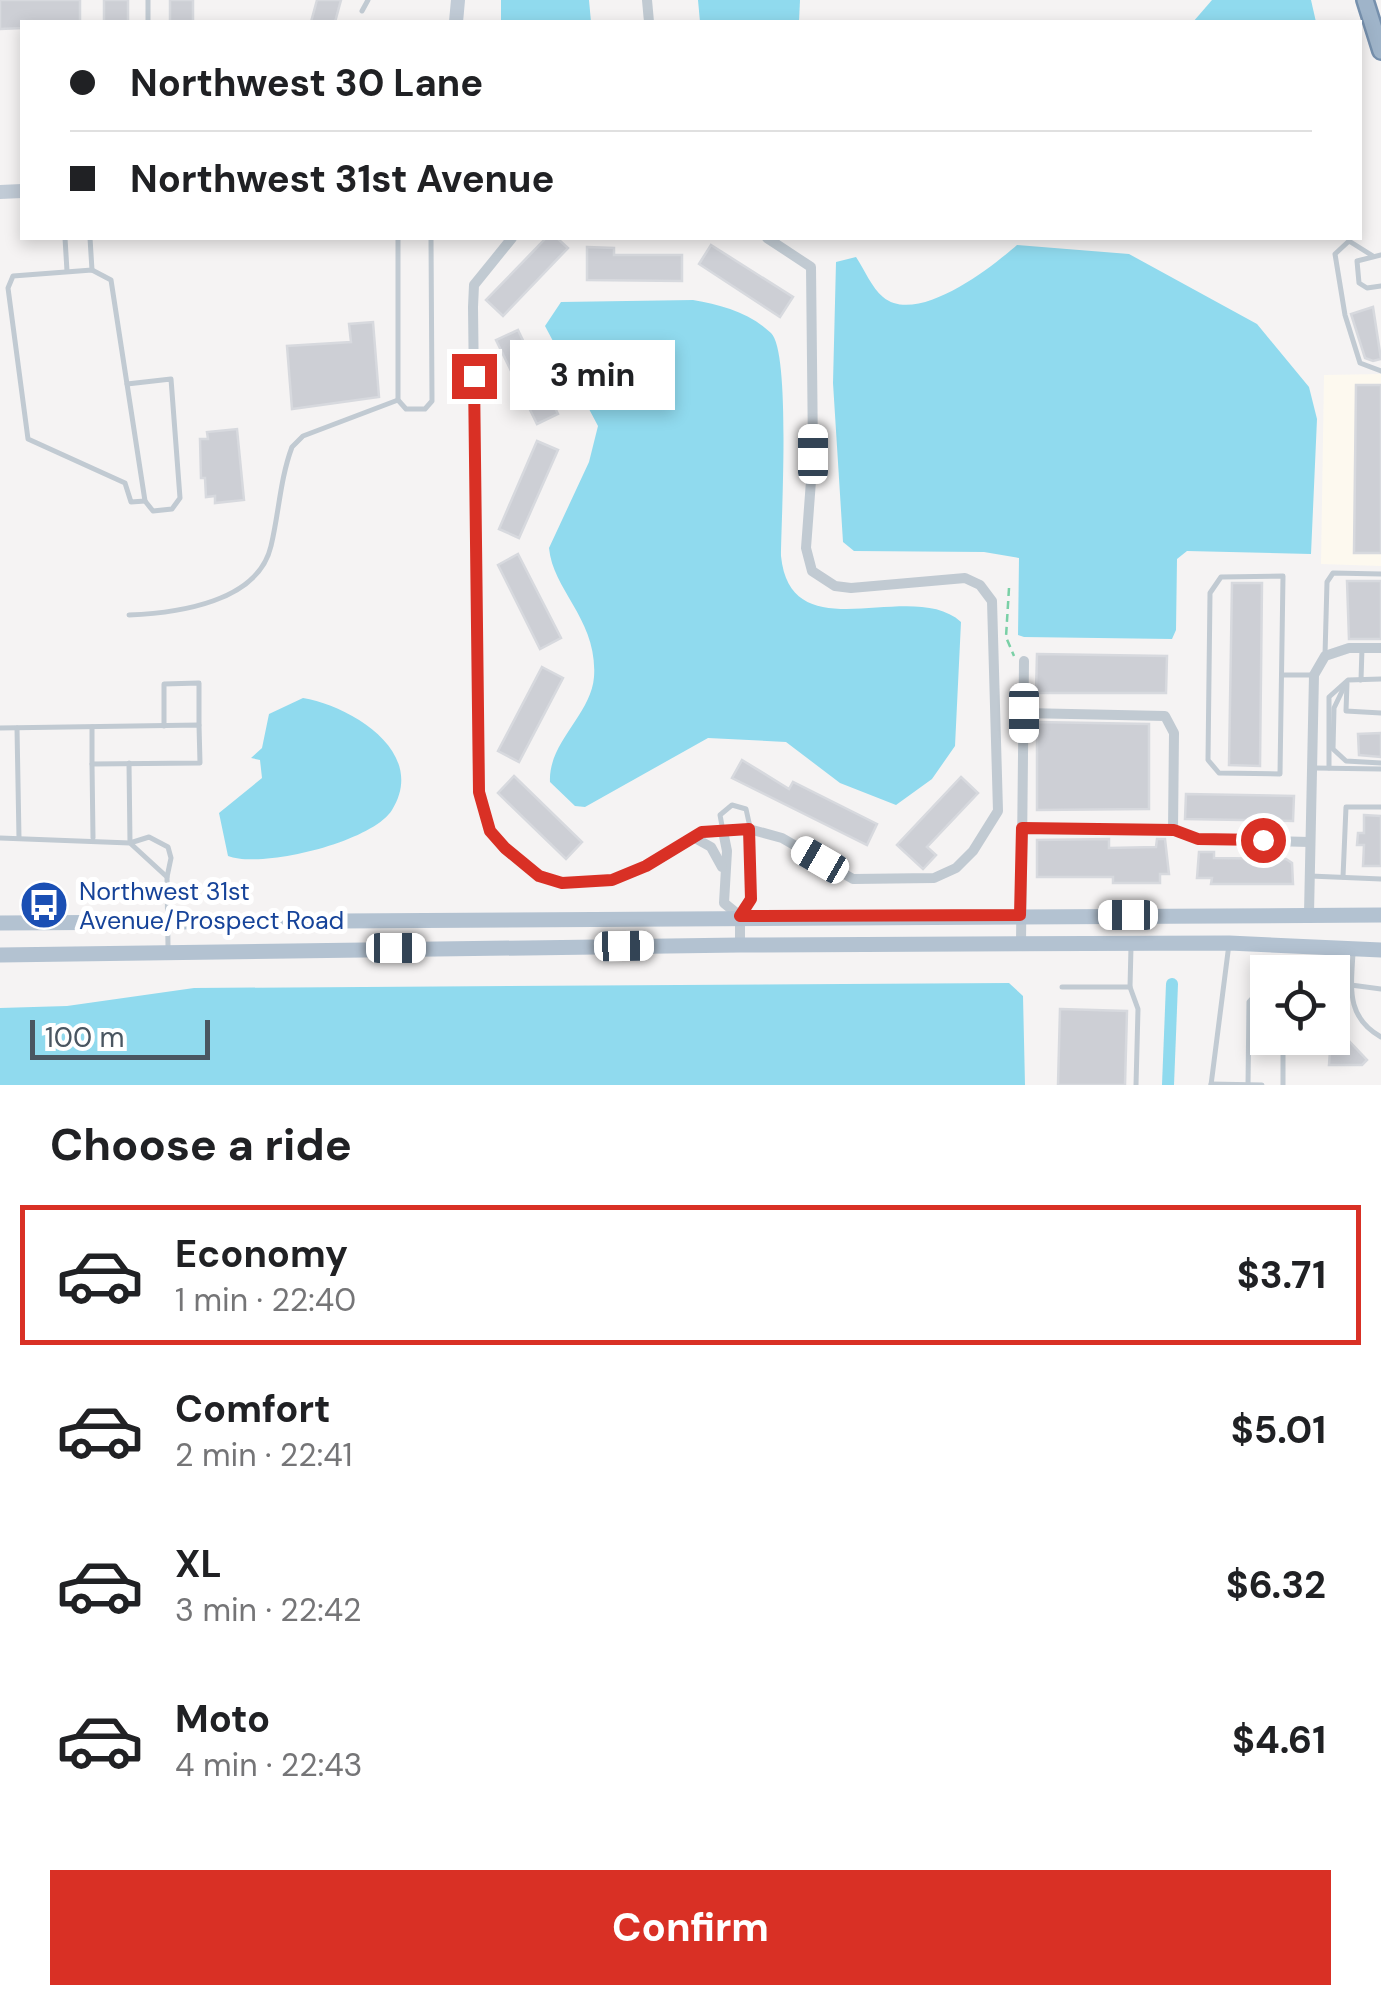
<!DOCTYPE html>
<meta charset="utf-8">
<style>
:root{--surface:#fff;--page:#f6f6f6;--text:#202124;--muted:#757577;--line:#e0e0e0;--accent:#d93025}
body{margin:0;font-family:"DM Sans",sans-serif;background:var(--page);color:var(--text);height:100vh;display:flex;flex-direction:column;font-size:38px;white-space:nowrap}
*{box-sizing:border-box;margin:0}
p{font-size:32px;color:var(--muted)}
.icon{flex:none;width:55px;height:55px;fill:none;stroke:currentColor;stroke-width:2;stroke-linecap:round;stroke-linejoin:round}
.map{position:relative;height:1085px;overflow:hidden}
.side{display:flex;flex-direction:column;background:var(--surface);flex:1}
.side>*{flex:none}
.guide{position:absolute;left:20px;top:20px;width:1342px;height:220px;border-radius:0px;box-shadow:0 5px 15px #0003;display:grid;align-content:center;height:220px;padding:0 50px;background:var(--surface)}
.fabs{position:absolute;left:1250px;top:955px;display:grid;gap:20px}
.fabs a{display:grid;place-items:center;width:100px;height:100px;border-radius:0px;background:var(--surface);box-shadow:0 5px 15px #0003;font-size:50px}
.scale{position:absolute;left:30px;bottom:25px;width:180px;box-sizing:border-box;padding-left:10px;border:5px solid #4a5661;border-top:0;font-size:28px;line-height:35px;white-space:nowrap;color:#4a5661;-webkit-text-stroke:8px #fff;paint-order:stroke}
.end{position:absolute;width:45px;height:45px;margin:-22px;border:12px solid #d93025;background:#fff;box-shadow:0 0 0 5px #fff}
.from{border-radius:50%}
.bubble{position:absolute;height:70px;border-radius:0px;background:var(--surface);box-shadow:0 5px 15px #0003;font-size:32px;font-weight:700;line-height:70px;text-align:center}
.car{position:absolute;width:30px;height:60px;margin:-30px -15px;border-radius:12px;box-shadow:0 0 8px 2px #0007;background:linear-gradient(#fff 24%,#345 0 40%,#fff 0 76%,#345 0 86%,#fff 0)}
.guide b{display:flex;align-items:center;gap:35px;height:95px;font-size:38px}
.guide b+b{border-top:2px solid var(--line)}
.guide i{width:25px;height:25px;background:var(--text)}
ul{padding:0;list-style:none}
li{display:flex;align-items:center;gap:30px;height:140px;margin:0 20px 15px;padding:0 30px;border:5px solid transparent;border-radius:0px}
li div{flex:1}
li b{display:block;font-size:38px}
li em{font-style:normal;font-weight:700}
li.on{border-color:var(--accent)}
li>.icon{width:90px;height:90px;stroke-width:1.5}
h2{padding:0 50px;font-size:45px;line-height:120px}
.primary-button{display:flex;gap:20px;margin-top:auto;padding:20px 50px}
.primary-button a{flex:1;height:115px;border-radius:0px;background:var(--accent);color:#fff;font-size:40px;font-weight:700;line-height:115px;text-align:center}
.map>svg:first-child{display:block}
.commercial{fill:#fdf9ef}
.water{fill:#90daee}
.lines{fill:none;stroke-linecap:round;stroke-linejoin:round}
.canal{stroke:#90daee;stroke-width:12}
.building{fill:#cdcfd5;stroke:#d7d9de;stroke-width:2.5}
.trunk-casing{stroke:#7690ad;stroke-width:20}
.path{stroke:#7ad0a6;stroke-width:2.5;stroke-dasharray:8 5;stroke-linecap:butt}
.service{stroke:#c1cad2;stroke-width:5}
.minor{stroke:#c1cad2;stroke-width:10}
.secondary{stroke:#c1cbd6;stroke-width:14}
.primary{stroke:#b3c2d1;stroke-width:15}
.trunk{stroke:#9fb4c9;stroke-width:15}
.route{stroke:#d93025;stroke-width:12}
.labels{text-anchor:middle;dominant-baseline:central;stroke-width:10;stroke-linejoin:round;paint-order:stroke}
.transit-label{font-size:25px;fill:#164399;stroke:#fff;text-anchor:start}
</style>
<div class="map">
<svg width="1381" height="1085" viewBox="0 0 1381 1085">
<rect width="100%" height="100%" fill="#f5f3f3"/>
<path class="commercial" d="M1381 374V566L1321 564 1324 375Z"/>
<g class="water">
<path d="M501 0H589L591 22H501Z"/>
<path d="M698 0H800L799 22H700Z"/>
<path d="M1212 0H1311L1316 22H1193Z"/>
<path d="M1017 245 1129 254 1257 324 1309 387 1317 419 1311 554 1187 551 1177 559 1176 630 1172 639 1024 637 1018 635 1019 558 984 552 854 551 843 542 833 383 836 262 856 257C864 269 872 288 883 297 917 326 992 267 1017 245Z"/>
<path d="M693 300C721 305 749 312 771 333 791 352 781 520 781 556 791 654 911 577 961 622L955 746 932 779 896 805 840 783 786 742 708 738 585 807 575 806 550 782C548 742 591 715 594 677 598 620 553 591 549 548L589 462 598 426 545 326 561 302Z"/>
<path d="M303 698C351 706 428 752 392 810 372 842 262 869 228 856L219 813 262 778 260 760 251 758 262 748 269 714Z"/>
<path d="M1009 983 1023 996 1025 1085H0V1008L67 1006 194 988Z"/>
</g>
<g class="lines">
<path class="canal" d="M1168 1085 1172 984"/>
</g>
<g class="building">
<path d="M0 0H80V22H22V28L0 29Z"/>
<rect x="104" y="0" width="24" height="22"/>
<rect x="170" y="0" width="23" height="22"/>
<path d="M317 0H341L335 22H311Z"/>
<path d="M546 238H557L568 248 503 316 486 300Z"/>
<path d="M711 245 793 297 780 317 699 264Z"/>
<path d="M587 247 614 248V255H682V281L587 280Z"/>
<path d="M1373 307 1381 359 1373 361 1365 358 1351 314Z"/>
<path d="M373 322 379 397 292 409 287 346 351 342 349 324Z"/>
<path d="M518 330 558 414 537 424 496 340Z"/>
<path d="M1356 385H1381V553H1354Z"/>
<path d="M237 429 244 500 215 503V496L206 497 205 478H201L200 439H208L207 432Z"/>
<path d="M537 441 558 450 519 538 499 529Z"/>
<path d="M518 554 561 638 540 649 498 565Z"/>
<path d="M1347 581H1381V639H1349Z"/>
<path d="M1232 583H1262L1260 766 1229 765Z"/>
<path d="M1037 654 1167 656 1166 693H1036Z"/>
<path d="M542 667 563 678 519 762 498 751Z"/>
<path d="M1037 722 1149 724V809L1037 810Z"/>
<path d="M1381 733V757L1359 755 1358 734Z"/>
<path d="M742 760 789 789 793 782 877 824 867 845 732 778Z"/>
<path d="M514 776 582 842 566 859 498 793Z"/>
<path d="M961 777 978 793 927 847 936 855 923 869 897 845Z"/>
<path d="M1186 794 1294 796 1293 821 1185 819Z"/>
<path d="M1364 815 1381 816V866H1363L1364 845H1357L1358 833H1364Z"/>
<path d="M1109 839V848L1156 847 1157 839H1165L1169 874H1160V883H1113V877H1037V840Z"/>
<path d="M1199 852H1214V858L1286 859 1292 863 1293 884H1211L1212 878H1197Z"/>
<path d="M1060 1009 1127 1011 1125 1085H1058Z"/>
<path d="M1332 1023 1367 1060 1362 1065H1329Z"/>
</g>
<g class="lines">
<g class="trunk-casing">
<path id="trunk" d="M1365 0 1381 51"/>
</g>
<path class="path" d="M1009 588 1006 637 1014 656"/>
<g class="service">
<path d="M148 0V22"/>
<path d="M362 11 368 0"/>
<path d="M65 238 67 271"/>
<path d="M90 238 92 270"/>
<path d="M398 238V400L406 409H425L432 401 431 238"/>
<path d="M1381 255 1357 261 1359 283 1367 288 1381 286"/>
<path d="M1373 256 1349 241 1335 254 1345 315 1360 363 1381 371"/>
<path d="M92 270 111 280 145 501 131 502 125 483 28 439 8 288 13 276Z"/>
<path d="M127 384 171 379 180 498 172 509 153 511 145 501"/>
<path d="M1283 576 1280 774 1219 773 1208 760 1210 593 1221 577Z"/>
<path d="M129 615C178 613 258 602 271 546 279 513 280 479 292 447L303 436 398 400"/>
<path d="M1325 655 1327 582 1333 573 1381 574"/>
<path d="M1282 675H1314"/>
<path d="M1361 680 1362 648"/>
<path d="M1346 683 1334 708 1333 749 1346 761 1381 763"/>
<path d="M1347 683 1346 711 1381 713"/>
<path d="M164 726V684L199 683V725"/>
<path d="M0 728 199 725 200 763 92 764 93 838"/>
<path d="M17 728 19 838"/>
<path d="M129 763 130 843 149 837 168 847 171 858 167 877"/>
<path d="M92 764V727"/>
<path d="M1314 768 1381 769"/>
<path d="M1329 768V697L1348 680 1381 679"/>
<path d="M723 831 720 815 732 805 746 809 750 827"/>
<path d="M0 838 130 843 167 877 168 947"/>
<path d="M1310 876 1381 879"/>
<path d="M1343 877 1346 807H1381"/>
<path d="M1131 947 1130 987 1138 1009 1136 1085"/>
<path d="M1353 953C1351 989 1346 1017 1381 1037"/>
<path d="M1351 985 1381 989"/>
<path d="M1062 987H1130"/>
<path d="M1211 1084 1262 1085"/>
<path d="M1211 1085 1229 944"/>
<path d="M1248 1085 1249 1002 1258 992 1268 993"/>
<path d="M1283 1085V1038"/>
</g>
<g class="minor">
<path d="M647 0 649 22"/>
<path d="M512 238 474 285 473 307 479 792 490 831 505 849 539 876 562 883 613 880 647 866 702 833 749 829 782 838 853 879 934 878 956 868 973 851 998 811 992 601 980 585 965 578 851 588 835 586 812 571 806 548 813 454 811 267 767 238"/>
<path d="M1024 713 1165 716 1174 733 1173 830"/>
<path d="M1022 829 1173 830 1198 839 1310 842"/>
<path d="M723 831 727 851 724 903 740 916"/>
<path d="M693 837 711 847 722 867"/>
<path d="M1309 914 1314 675 1325 656 1349 648H1381"/>
<path d="M1021 944 1024 661"/>
<path d="M740 945V916L751 899 749 829"/>
</g>
<g class="secondary">
<path d="M456 22 458 0"/>
<path d="M0 192 22 191"/>
</g>
<g class="primary">
<path d="M0 923 1381 915"/>
<path d="M0 955 740 945 1229 943 1381 950"/>
</g>
<use href="#trunk" class="trunk"/>
</g>
<g class="lines">
<path class="route" d="M474 376 479 792 490 831 505 848 539 876 562 883 612 880 646 866 702 832 749 829 751 899 740 916 1020 915 1022 828 1174 830 1198 839 1263 840"/>
</g>
<defs>
<g id="bus-disc" transform="scale(2.5)"><circle r="9.5" fill="#1a4fb4" stroke="#fff"/><path d="M-5-6H5V4H4V6H2V4H-2V6H-4V4H-5ZM-3.5-4V0h7V-4ZM-3.5 1.2v1.5H-2V1.2ZM2 1.2v1.5H3.5V1.2Z" fill="#fff"/></g>
</defs>
<g fill-rule="evenodd">
<use href="#bus-disc" x="44" y="905"/>
</g>
<g class="labels">
<g class="transit-label">
<text x="79" y="891">Northwest 31st<tspan x="79" dy="29">Avenue/Prospect Road</tspan></text>
</g>
</g>
</svg>
<div class="fabs">
<a><svg class="icon" aria-label="locate" viewBox="0 0 24 24"><circle cx="12" cy="12" r="6"/><path d="M12 2v4M12 18v4M2 12h4M18 12h4"/></svg></a>
</div>
<div class="scale">100 m</div>
<i class="end from" style="left:1263px;top:840px"></i>
<i class="end" style="left:474px;top:376px"></i>
<div class="bubble" style="left:510px;top:340px;width:165px">3 min</div>
<i class="car" style="left:813px;top:454px;rotate:0deg"></i>
<i class="car" style="left:1024px;top:713px;rotate:180deg"></i>
<i class="car" style="left:820px;top:860px;rotate:300deg"></i>
<i class="car" style="left:1128px;top:915px;rotate:270deg"></i>
<i class="car" style="left:624px;top:946px;rotate:89deg"></i>
<i class="car" style="left:396px;top:948px;rotate:90deg"></i>
<div class="guide">
<b><i class="from"></i>Northwest 30 Lane</b>
<b><i></i>Northwest 31st Avenue</b>
</div>
</div>
<section class="side">
<h2>Choose a ride</h2>
<ul>
<li class="on"><svg class="icon" aria-label="car" viewBox="0 0 24 24"><path d="M5 17H2v-5l4-1 3-4h7l3 4 3 1v5h-3M9 17h6M6 11h13"/><circle cx="7" cy="17" r="2"/><circle cx="17" cy="17" r="2"/></svg><div><b>Economy</b><p>1 min · 22:40</p></div><em>$3.71</em></li>
<li><svg class="icon" aria-label="car" viewBox="0 0 24 24"><path d="M5 17H2v-5l4-1 3-4h7l3 4 3 1v5h-3M9 17h6M6 11h13"/><circle cx="7" cy="17" r="2"/><circle cx="17" cy="17" r="2"/></svg><div><b>Comfort</b><p>2 min · 22:41</p></div><em>$5.01</em></li>
<li><svg class="icon" aria-label="car" viewBox="0 0 24 24"><path d="M5 17H2v-5l4-1 3-4h7l3 4 3 1v5h-3M9 17h6M6 11h13"/><circle cx="7" cy="17" r="2"/><circle cx="17" cy="17" r="2"/></svg><div><b>XL</b><p>3 min · 22:42</p></div><em>$6.32</em></li>
<li><svg class="icon" aria-label="car" viewBox="0 0 24 24"><path d="M5 17H2v-5l4-1 3-4h7l3 4 3 1v5h-3M9 17h6M6 11h13"/><circle cx="7" cy="17" r="2"/><circle cx="17" cy="17" r="2"/></svg><div><b>Moto</b><p>4 min · 22:43</p></div><em>$4.61</em></li>
</ul>
<div class="primary-button"><a>Confirm</a></div>
</section>
